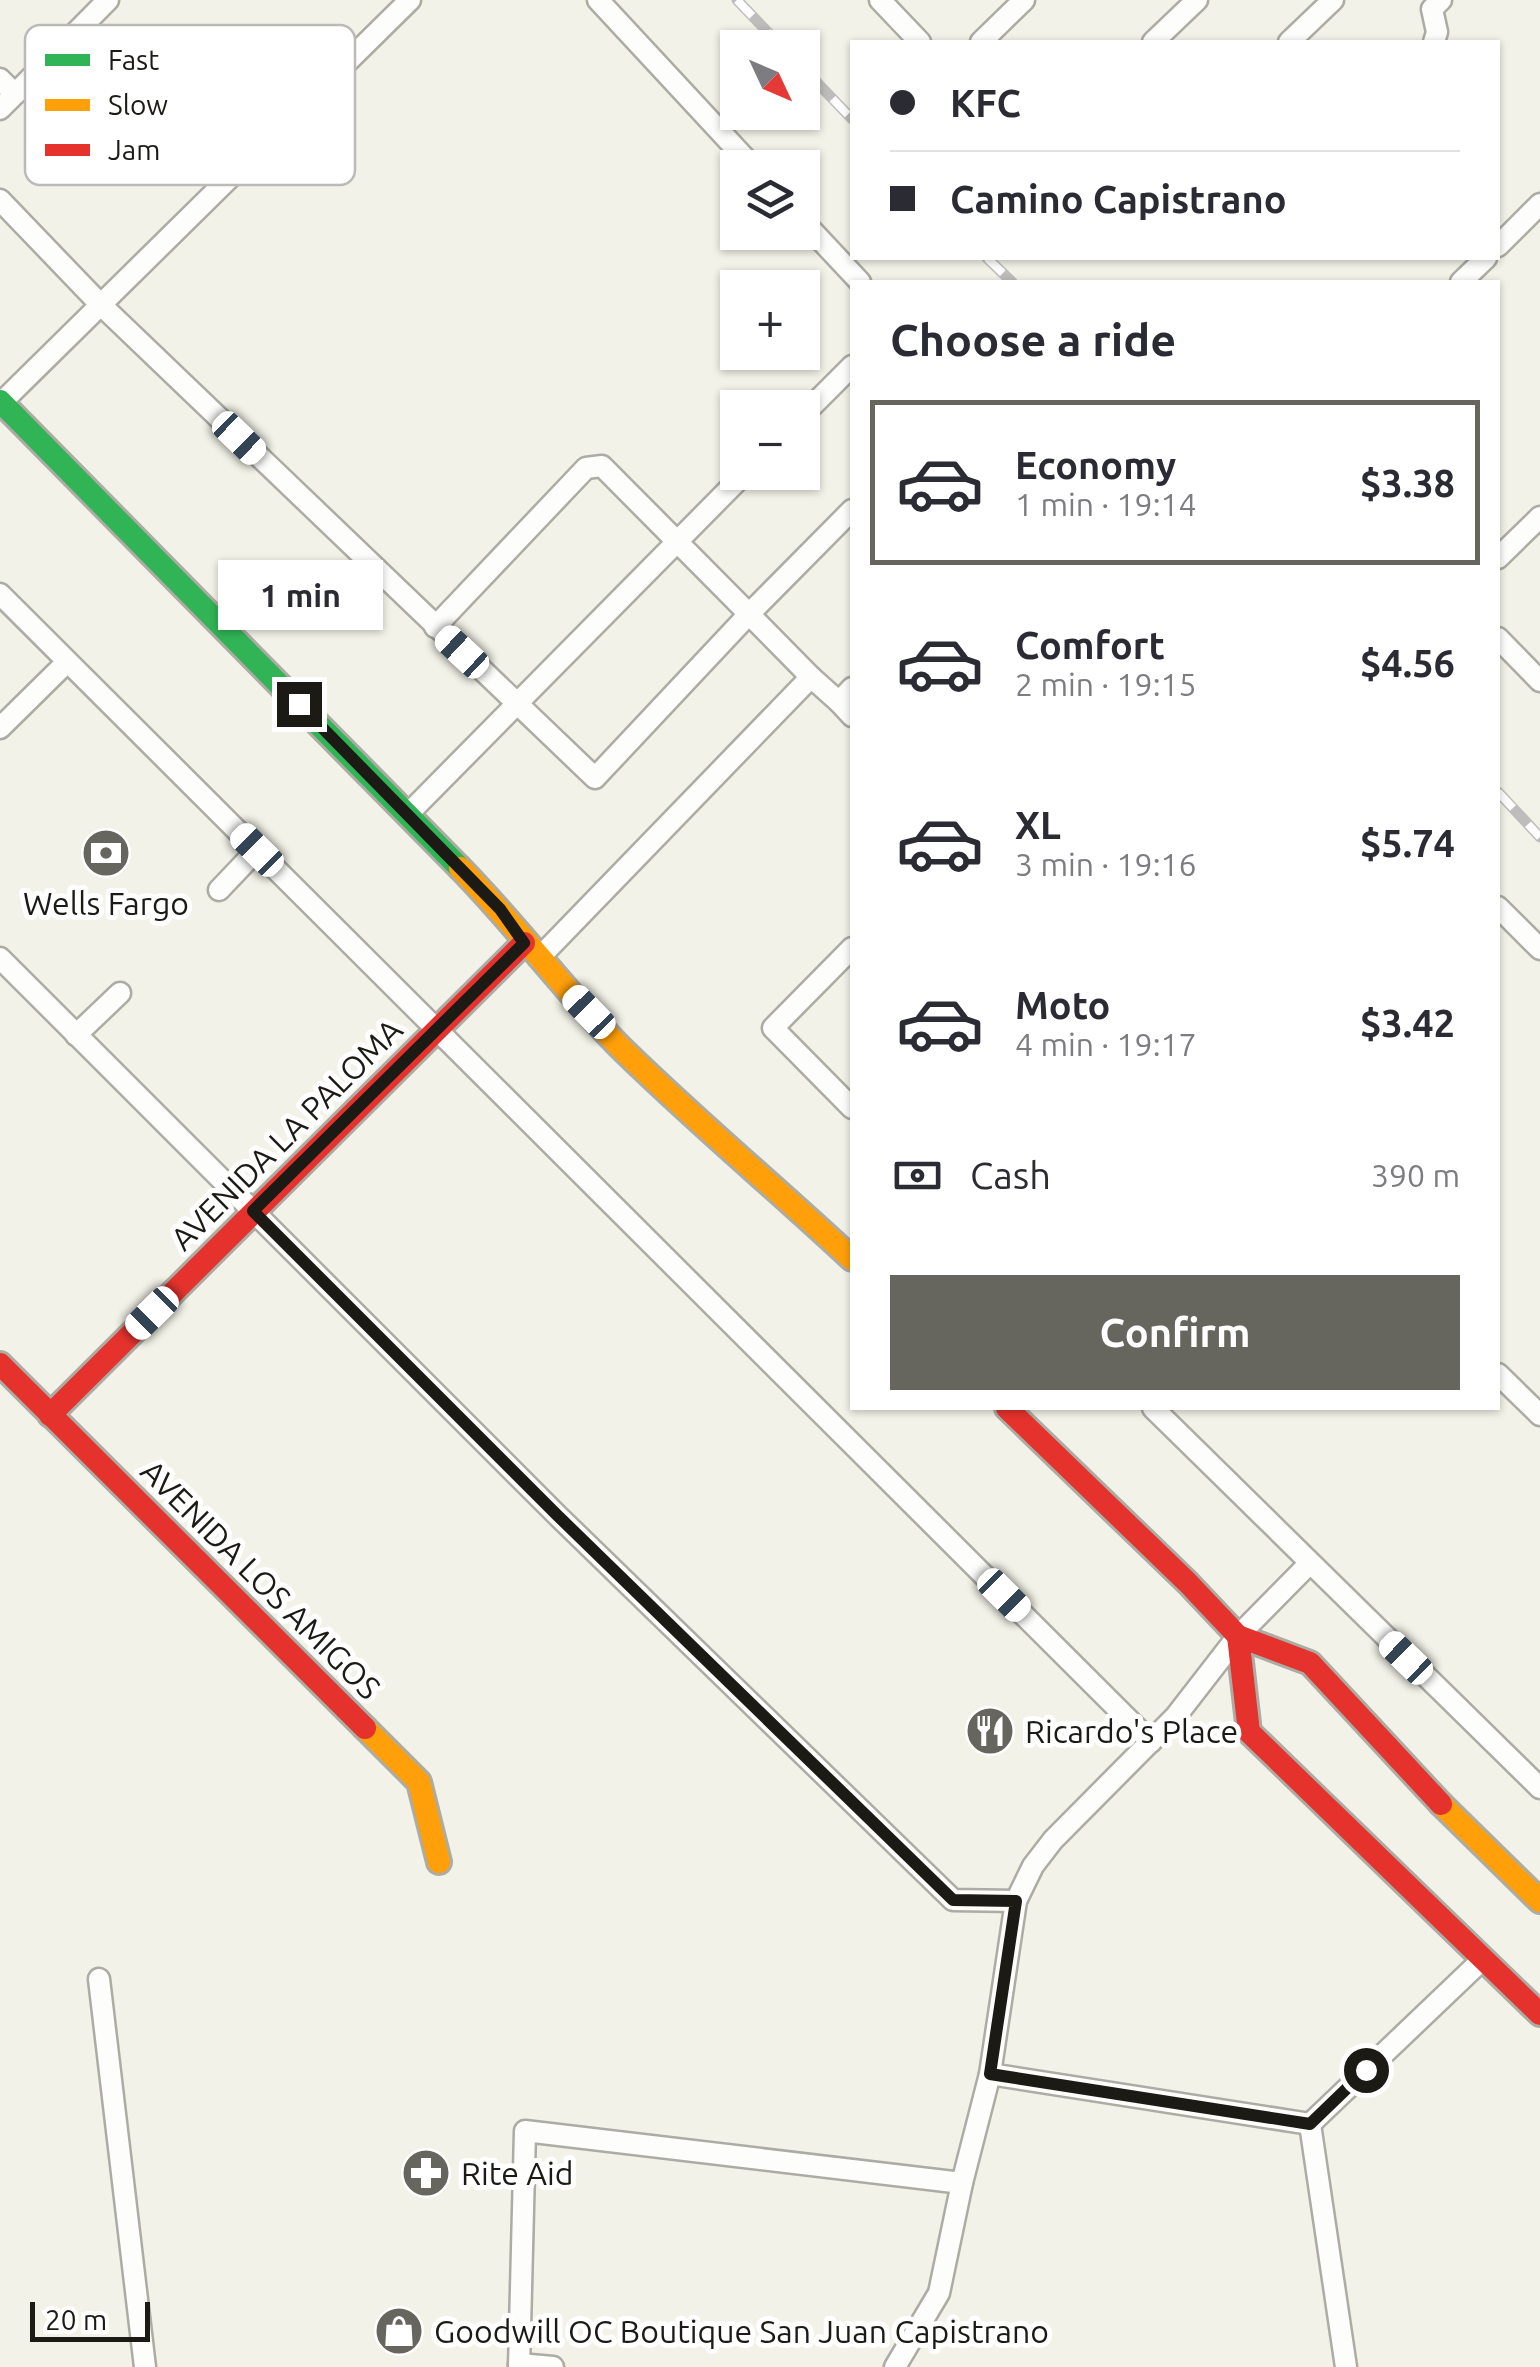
<!DOCTYPE html>
<meta charset="utf-8">
<style>
:root{--surface:#fff;--page:#f2f2f3;--text:#2b2b33;--muted:#7c7c81;--line:#e1e1e2;--accent:#66665e}
body{margin:0;font-family:Ubuntu,sans-serif;background:var(--page);color:var(--text);height:100vh;display:flex;flex-direction:column;font-size:38px;white-space:nowrap}
*{box-sizing:border-box;margin:0}
p{font-size:32px;color:var(--muted)}
.icon{flex:none;width:55px;height:55px;fill:none;stroke:currentColor;stroke-width:2;stroke-linecap:round;stroke-linejoin:round}
.map{position:relative;flex:1;overflow:hidden}
.drawer{position:absolute;left:850px;top:280px;width:650px;height:1130px;display:flex;flex-direction:column;background:var(--surface);border-radius:0px;box-shadow:0 2px 8px #0004}
.drawer>*{flex:none}
.hud{position:absolute;left:850px;top:40px;width:650px;height:220px;border-radius:0px;box-shadow:0 2px 8px #0004;display:grid;align-content:center;height:220px;padding:0 40px;background:var(--surface)}
.needle{width:65px;rotate:134deg}
.controls{position:absolute;left:720px;top:30px;display:grid;gap:20px}
.controls a{display:grid;place-items:center;width:100px;height:100px;border-radius:0px;background:var(--surface);box-shadow:0 2px 8px #0004;font-size:50px}
.scale{position:absolute;left:30px;bottom:25px;width:120px;box-sizing:border-box;padding-left:10px;border:5px solid #1b1a14;border-top:0;font-size:28px;line-height:35px;white-space:nowrap;color:#1b1a14;-webkit-text-stroke:8px #fff;paint-order:stroke}
.end{position:absolute;width:45px;height:45px;margin:-22px;border:12px solid #1b1a14;background:#fff;box-shadow:0 0 0 5px #fff}
.from{border-radius:50%}
.bubble{position:absolute;height:70px;border-radius:0px;background:var(--surface);box-shadow:0 2px 8px #0004;font-size:32px;font-weight:700;line-height:70px;text-align:center}
.car{position:absolute;width:30px;height:60px;margin:-30px -15px;border-radius:12px;box-shadow:0 0 8px 2px #0007;background:linear-gradient(#fff 24%,#345 0 40%,#fff 0 76%,#345 0 86%,#fff 0)}
.hud b{display:flex;align-items:center;gap:35px;height:95px;font-size:38px}
.hud b+b{border-top:2px solid var(--line)}
.hud i{width:25px;height:25px;background:var(--text)}
ul{padding:0;list-style:none}
li{display:flex;align-items:center;gap:30px;height:165px;margin:0 20px 15px;padding:0 20px;border:5px solid transparent;border-radius:0px}
li div{flex:1}
li b{display:block;font-size:38px}
li em{font-style:normal;font-weight:700}
li.selected{border-color:var(--accent)}
li>.icon{width:90px;height:90px;stroke-width:1.5}
h2{padding:0 40px;font-size:45px;line-height:120px}
.pay{display:flex;align-items:center;gap:25px;height:110px;padding:0 40px;font-size:38px}
.pay p{margin-inline-start:auto}
.button{display:flex;gap:20px;margin-top:auto;padding:20px 40px}
.button a{flex:1;height:115px;border-radius:0px;background:var(--accent);color:#fff;font-size:40px;font-weight:700;line-height:115px;text-align:center}
.map>svg:first-child{display:block}
.lines{fill:none;stroke-linecap:round;stroke-linejoin:round}
.lane-casing{stroke:#acaca4;stroke-width:25}
.fast-casing{stroke:#acaca4;stroke-width:28}
.slow-casing{stroke:#acaca4;stroke-width:28}
.jam-casing{stroke:#acaca4;stroke-width:28}
.lane{stroke:#fdfdfc;stroke-width:20}
.fast{stroke:#30b455;stroke-width:22}
.slow{stroke:#ff9f0a;stroke-width:22}
.jam{stroke:#e5322d;stroke-width:22}
.rail-casing{stroke:#bebdbb;stroke-width:11}
.rail{stroke:#fff;stroke-width:8;stroke-dasharray:22;stroke-linecap:butt}
.route{stroke:#1b1a14;stroke-width:12}
.labels{text-anchor:middle;dominant-baseline:central;stroke-width:10;stroke-linejoin:round;paint-order:stroke}
.poi-label{font-size:32px;fill:#1b1a14;stroke:#fff;text-anchor:start}
.street-label{font-size:32px;fill:#1b1a14;stroke:#fff}
.key{fill:#fff;stroke:#bbbab8;stroke-width:2.5}
.key-label{font-size:28px;fill:#1b1a14}
</style>
<div class="map">
<svg width="1540" height="2367" viewBox="0 0 1540 2367">
<rect width="100%" height="100%" fill="#f2f2e8"/>
<g class="lines">
<g class="lane-casing">
<g id="lane">
<path d="M598 0 754 168"/>
<path d="M880 0 920 42"/>
<path d="M981 42 1024 0"/>
<path d="M1153 42 1197 0"/>
<path d="M1289 42 1333 0"/>
<path d="M1434 42 1437 32 1432 9 1441 0"/>
<path d="M0 79 15 94 108 0"/>
<path d="M0 109 15 94"/>
<path d="M0 200 99 303 595 778 749 614 811 677"/>
<path d="M802 220 860 282"/>
<path d="M1498 246 1540 204"/>
<path d="M1461 282 1486 258"/>
<path d="M2 402 410 0"/>
<path d="M802 416 852 366"/>
<path d="M1498 558 1540 517"/>
<path d="M0 594 1151 1742"/>
<path d="M435 627 586 468 602 466 749 614 852 510"/>
<path d="M1498 638 1540 681"/>
<path d="M852 688 839 702 852 716"/>
<path d="M0 728 67 662"/>
<path d="M409 813 746 472"/>
<path d="M219 890 257 850"/>
<path d="M1498 907 1540 949"/>
<path d="M852 948 773 1028 852 1108"/>
<path d="M0 958 557 1515 953 1900 1016 1901"/>
<path d="M539 958 811 677 839 702"/>
<path d="M76 1035 120 993"/>
<path d="M1498 1374 1540 1415"/>
<path d="M1153 1408 1540 1788"/>
<path d="M99 1979 145 2367"/>
<path d="M990 2074 1310 2124 1483 1959"/>
<path d="M1310 2124 1346 2367"/>
<path d="M519 2364 553 2367"/>
<path d="M519 2367 525 2131 962 2183"/>
<path d="M895 2367 939 2293 962 2183 990 2074 1016 1901 1033 1866 1053 1840 1176 1716 1238 1636 1309 1564"/>
</g>
</g>
<g class="fast-casing">
<path id="fast" d="M0 401 460 868"/>
</g>
<g class="slow-casing">
<g id="slow">
<path d="M460 868C516 925 563 989 619 1046 694 1120 775 1187 852 1259"/>
<path d="M365 1728 419 1782 439 1862"/>
<path d="M1441 1804 1540 1901"/>
</g>
</g>
<g class="jam-casing">
<g id="jam">
<path d="M0 1364 365 1728"/>
<path d="M1007 1408 1188 1583 1238 1636 1310 1663 1441 1804"/>
<path d="M50 1415 524 943"/>
<path d="M1238 1636 1249 1732 1540 2014"/>
</g>
</g>
<use href="#lane" class="lane"/>
<use href="#fast" class="fast"/>
<use href="#slow" class="slow"/>
<use href="#jam" class="jam"/>
<g class="rail-casing">
<g id="rail">
<path d="M737 0 783 48"/>
<path d="M802 67 852 119"/>
<path d="M987 258 1012 282"/>
<path d="M1498 792 1540 837"/>
</g>
</g>
<use href="#rail" class="rail"/>
</g>
<g class="lines">
<path class="route" d="M299 704 500 909 524 943 253 1211 557 1515 953 1900 1016 1901 990 2074 1310 2124 1366 2070"/>
</g>
<defs>
<g id="bank-disc" transform="scale(2.5)"><circle r="9.5" fill="#66665e" stroke="#fff"/><path d="M-6-4H6V4H-6ZM0-2.3a2.3 2.3 0 1 0 0 4.6a2.3 2.3 0 1 0 0-4.6Z" fill="#fff"/></g>
<g id="restaurant-disc" transform="scale(2.5)"><circle r="9.5" fill="#66665e" stroke="#fff"/><path d="M-5-6h1v4h1v-4h1v4h1v-4h1v5L-1.5 .5V6h-2V.5L-5-1ZM5-6V6H3V1.5H1.5Q1.5-4 5-6Z" fill="#fff"/></g>
<g id="pharmacy-disc" transform="scale(2.5)"><circle r="9.5" fill="#66665e" stroke="#fff"/><path d="M-2-6h4v4h4v4h-4v4h-4v-4h-4v-4h4Z" fill="#fff"/></g>
<g id="shop-disc" transform="scale(2.5)"><circle r="9.5" fill="#66665e" stroke="#fff"/><path d="M-5-2.5h2.3a2.7 3.5 0 0 1 5.4 0H5L5.5 6h-11ZM-1.5-2.5h3a1.5 2.3 0 0 0-3 0Z" fill="#fff"/></g>
</defs>
<g fill-rule="evenodd">
<use href="#bank-disc" x="106" y="853"/>
<use href="#restaurant-disc" x="990" y="1731"/>
<use href="#pharmacy-disc" x="426" y="2173"/>
<use href="#shop-disc" x="399" y="2331"/>
</g>
<g class="labels">
<g class="poi-label">
<text x="106" y="903" text-anchor="middle">Wells Fargo</text>
<text x="1025" y="1731">Ricardo's Place</text>
<text x="461" y="2173">Rite Aid</text>
<text x="434" y="2331">Goodwill OC Boutique San Juan Capistrano</text>
</g>
<g class="street-label">
<text transform="translate(286 1134) rotate(-45)">AVENIDA LA PALOMA</text>
<text transform="translate(261 1579) rotate(45)">AVENIDA LOS AMIGOS</text>
</g>
</g>
<rect x="25" y="25" width="330" height="160" rx="15" class="key"/>
<rect x="45" y="54" width="45" height="12" fill="#30b455"/>
<rect x="45" y="99" width="45" height="12" fill="#ff9f0a"/>
<rect x="45" y="144" width="45" height="12" fill="#e5322d"/>
<g class="key-label">
<text x="108" y="70">Fast</text>
<text x="108" y="115">Slow</text>
<text x="108" y="160">Jam</text>
</g>
</svg>
<div class="controls">
<a><svg class="needle" viewBox="-14 -14 28 28"><path d="M0-13l5 13h-10z" fill="#e53935"/><path d="M0 13l5-13h-10z" fill="#7c7c81"/></svg></a>
<a><svg class="icon" aria-label="layers" viewBox="0 0 24 24"><path d="M12 4l9 5-9 5-9-5zM3 14l9 5 9-5"/></svg></a>
<a>+</a>
<a>−</a>
</div>
<div class="scale">20 m</div>
<i class="end from" style="left:1366px;top:2070px"></i>
<i class="end" style="left:299px;top:704px"></i>
<div class="bubble" style="left:218px;top:560px;width:165px">1 min</div>
<i class="car" style="left:239px;top:438px;rotate:134deg"></i>
<i class="car" style="left:462px;top:652px;rotate:313deg"></i>
<i class="car" style="left:257px;top:850px;rotate:315deg"></i>
<i class="car" style="left:589px;top:1012px;rotate:316deg"></i>
<i class="car" style="left:152px;top:1313px;rotate:225deg"></i>
<i class="car" style="left:1004px;top:1595px;rotate:135deg"></i>
<i class="car" style="left:1406px;top:1658px;rotate:314deg"></i>
<div class="hud">
<b><i class="from"></i>KFC</b>
<b><i></i>Camino Capistrano</b>
</div>
<section class="drawer">
<h2>Choose a ride</h2>
<ul>
<li class="selected"><svg class="icon" aria-label="car" viewBox="0 0 24 24"><path d="M5 17H2v-5l4-1 3-4h7l3 4 3 1v5h-3M9 17h6M6 11h13"/><circle cx="7" cy="17" r="2"/><circle cx="17" cy="17" r="2"/></svg><div><b>Economy</b><p>1 min · 19:14</p></div><em>$3.38</em></li>
<li><svg class="icon" aria-label="car" viewBox="0 0 24 24"><path d="M5 17H2v-5l4-1 3-4h7l3 4 3 1v5h-3M9 17h6M6 11h13"/><circle cx="7" cy="17" r="2"/><circle cx="17" cy="17" r="2"/></svg><div><b>Comfort</b><p>2 min · 19:15</p></div><em>$4.56</em></li>
<li><svg class="icon" aria-label="car" viewBox="0 0 24 24"><path d="M5 17H2v-5l4-1 3-4h7l3 4 3 1v5h-3M9 17h6M6 11h13"/><circle cx="7" cy="17" r="2"/><circle cx="17" cy="17" r="2"/></svg><div><b>XL</b><p>3 min · 19:16</p></div><em>$5.74</em></li>
<li><svg class="icon" aria-label="car" viewBox="0 0 24 24"><path d="M5 17H2v-5l4-1 3-4h7l3 4 3 1v5h-3M9 17h6M6 11h13"/><circle cx="7" cy="17" r="2"/><circle cx="17" cy="17" r="2"/></svg><div><b>Moto</b><p>4 min · 19:17</p></div><em>$3.42</em></li>
</ul>
<div class="pay"><svg class="icon" aria-label="cash" viewBox="0 0 24 24"><path d="M3 7h18v10H3z"/><circle cx="12" cy="12" r="2"/></svg>Cash<p>390 m</p></div>
<div class="button"><a>Confirm</a></div>
</section>
</div>
